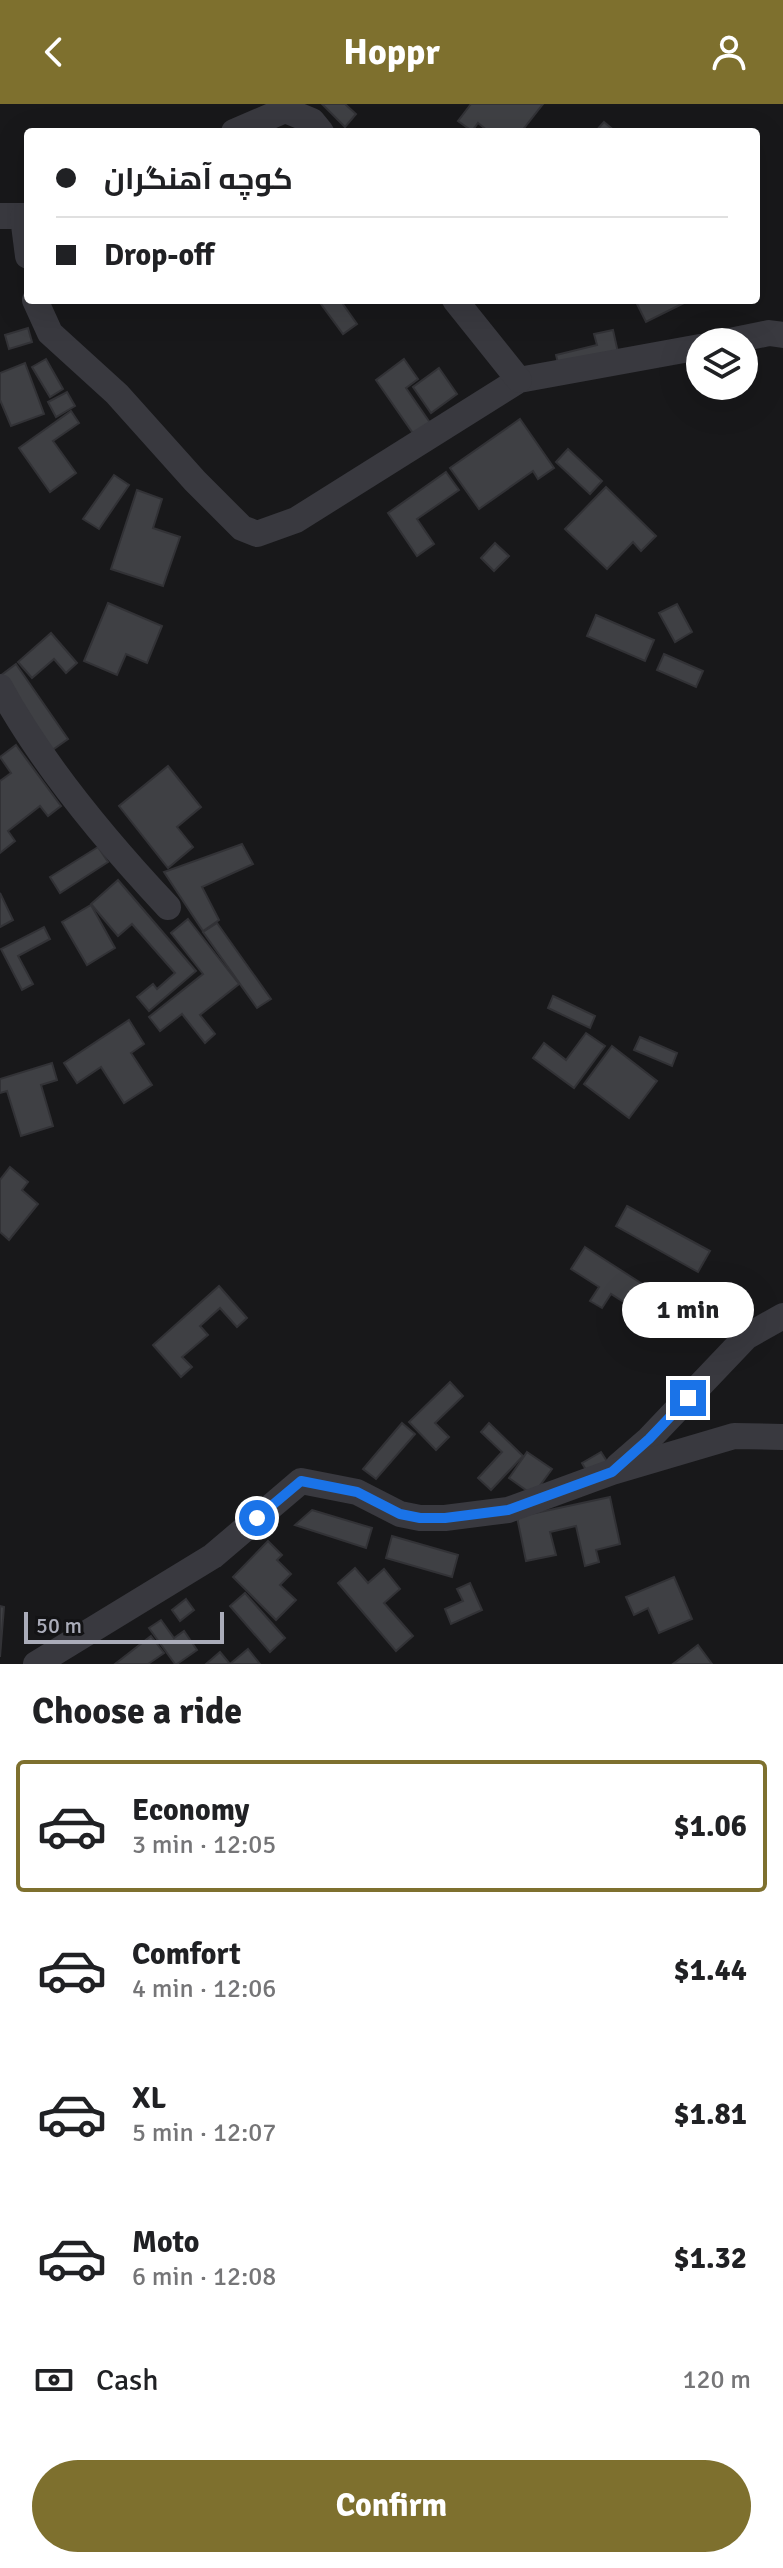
<!DOCTYPE html>
<meta charset="utf-8">
<style>
:root{--surface:#fff;--page:#f6f6f6;--text:#202124;--muted:#757577;--line:#e0e0e0;--accent:#7e702e}
body{margin:0;font-family:Signika,Cairo,sans-serif;background:var(--page);color:var(--text);height:100vh;display:flex;flex-direction:column;font-size:30px;white-space:nowrap}
*{box-sizing:border-box;margin:0}
p{font-size:26px;color:var(--muted)}
.icon{flex:none;width:44px;height:44px;fill:none;stroke:currentColor;stroke-width:2;stroke-linecap:round;stroke-linejoin:round}
.map{position:relative;height:1560px;overflow:hidden}
.panel{display:flex;flex-direction:column;background:var(--surface);flex:1}
.panel>*{flex:none}
.guide{position:absolute;left:24px;top:24px;width:736px;height:176px;border-radius:8px;box-shadow:0 8px 32px #0002;display:grid;align-content:center;height:176px;padding:0 32px;background:var(--surface)}
.fabs{position:absolute;left:686px;top:224px;display:grid;gap:16px}
.fabs a{display:grid;place-items:center;width:72px;height:72px;border-radius:50%;background:var(--surface);box-shadow:0 8px 32px #0002;font-size:40px}
.scale{position:absolute;left:24px;bottom:20px;width:200px;box-sizing:border-box;padding-left:8px;border:4px solid #aaacb9;border-top:0;font-size:22px;line-height:28px;white-space:nowrap;color:#aaacb9;-webkit-text-stroke:6px #131315;paint-order:stroke}
.end{position:absolute;width:36px;height:36px;margin:-18px;border:10px solid #1a73e8;background:#fff;box-shadow:0 0 0 4px #fff}
.from{border-radius:50%}
.bubble{position:absolute;height:56px;border-radius:28px;background:var(--surface);box-shadow:0 8px 32px #0002;font-size:26px;font-weight:700;line-height:56px;text-align:center}
.guide b{display:flex;align-items:center;gap:28px;height:76px;font-size:30px}
.guide b+b{border-top:2px solid var(--line)}
.guide i{width:20px;height:20px;background:var(--text)}
ul{padding:0;list-style:none}
li{display:flex;align-items:center;gap:24px;height:132px;margin:0 16px 12px;padding:0 16px;border:4px solid transparent;border-radius:8px}
li div{flex:1}
li b{display:block;font-size:30px}
li em{font-style:normal;font-weight:700}
li.on{border-color:var(--accent)}
li>.icon{width:72px;height:72px;stroke-width:1.5}
h2{padding:0 32px;font-size:36px;line-height:96px}
.pay{display:flex;align-items:center;gap:20px;height:88px;padding:0 32px;font-size:30px}
.pay p{margin-inline-start:auto}
.cta{display:flex;gap:16px;margin-top:auto;padding:16px 32px}
.cta a{flex:1;height:92px;border-radius:48px;background:var(--accent);color:#fff;font-size:32px;font-weight:700;line-height:92px;text-align:center}
header{display:flex;justify-content:space-between;align-items:center;height:104px;padding:0 32px;background:var(--accent);color:#fff;font-size:36px;font-weight:700}
.map>svg:first-child{display:block}
.building{fill:#3f4044;stroke:#323236;stroke-width:2}
.lines{fill:none;stroke-linecap:round;stroke-linejoin:round}
.street{stroke:#39393f;stroke-width:26}
.route{stroke:#1a73e8;stroke-width:10}
</style>
<header><svg class="icon" aria-label="back" viewBox="0 0 24 24"><path d="M15 5l-7 7 7 7"/></svg>Hoppr<svg class="icon" aria-label="person" viewBox="0 0 24 24"><circle cx="12" cy="8" r="4"/><path d="M4 21q1-7 8-7t8 7"/></svg></header>
<div class="map">
<svg width="783" height="1560" viewBox="0 0 783 1560">
<rect width="100%" height="100%" fill="#18181a"/>
<g class="building">
<path d="M322 0H345L356 10 345 23Z"/>
<path d="M471 0H543L521 28H489L478 19 472 27 458 17Z"/>
<path d="M604 18 616 28H595Z"/>
<path d="M318 196H340L357 220 343 230Z"/>
<path d="M635 196H690L646 218Z"/>
<path d="M28 224 32 238 9 245 5 231Z"/>
<path d="M613 226 619 253 560 267 556 251 597 241 594 230Z"/>
<path d="M46 255 63 285 50 293 32 263Z"/>
<path d="M404 255 418 275 406 284 433 323 417 335 376 276Z"/>
<path d="M25 259 44 310 11 322 0 296V269Z"/>
<path d="M439 264 457 290 431 309 413 283Z"/>
<path d="M67 288 75 302 56 313 48 298Z"/>
<path d="M71 307 79 319 53 337 76 369 50 388 19 344Z"/>
<path d="M520 315 554 364 538 375 533 367 479 405 450 364Z"/>
<path d="M568 345 602 377 590 390 556 358Z"/>
<path d="M446 368 459 386 417 415 434 440 417 452 388 409Z"/>
<path d="M114 371 129 381 99 425 83 415Z"/>
<path d="M606 383 656 432 641 447 633 438 607 465 565 425Z"/>
<path d="M137 386 162 395 153 424 180 433 163 482 111 465Z"/>
<path d="M495 439 509 452 494 467 481 454Z"/>
<path d="M108 499 162 522 147 559 126 550 117 571 84 557Z"/>
<path d="M677 500 692 528 675 538 659 509Z"/>
<path d="M596 511 654 536 645 557 587 532Z"/>
<path d="M51 529 77 559 66 569 54 555 32 574 18 558Z"/>
<path d="M664 550 703 567 696 583 657 566Z"/>
<path d="M16 560 68 635 51 647 0 572Z"/>
<path d="M16 641 61 702 48 712 40 702 8 727 15 737 0 749V677L11 669 0 653Z"/>
<path d="M168 662 201 703 177 723 193 743 168 764 119 702Z"/>
<path d="M242 740 253 760 202 783 219 816 203 827 164 768Z"/>
<path d="M98 743 108 758 60 789 50 773Z"/>
<path d="M118 776 196 867 149 907 137 893 153 880 157 885 175 869 132 820 118 832 91 800Z"/>
<path d="M0 789 13 816 0 823Z"/>
<path d="M91 801 115 844 87 861 62 818Z"/>
<path d="M188 815 239 880 200 911 215 930 205 939 182 910 160 927 149 913 203 870 171 829Z"/>
<path d="M217 819 271 895 257 904 203 828Z"/>
<path d="M44 823 50 835 18 852 33 880 22 886 1 845Z"/>
<path d="M553 892 595 912 590 924 548 904Z"/>
<path d="M129 916 144 940 131 949 152 981 124 999 101 963 77 979 64 959Z"/>
<path d="M586 929 605 942 574 984 533 954 544 939 566 956Z"/>
<path d="M640 933 677 949 672 962 634 946Z"/>
<path d="M612 942 657 977 629 1014 584 980Z"/>
<path d="M52 959 57 976 41 981 53 1022 21 1032 7 987 0 989V975Z"/>
<path d="M10 1063 28 1078 22 1086 38 1100 9 1136 0 1128V1076Z"/>
<path d="M627 1102 710 1147 698 1168 616 1122Z"/>
<path d="M585 1143 650 1185 636 1206 611 1190 602 1204 590 1197 599 1183 571 1165Z"/>
<path d="M219 1182 247 1214 237 1223 220 1204 200 1222 208 1231 182 1253 192 1263 181 1273 153 1241Z"/>
<path d="M450 1278 463 1292 435 1319 449 1333 436 1346 409 1318Z"/>
<path d="M402 1319 415 1330 376 1375 363 1365Z"/>
<path d="M489 1319 523 1352 491 1386 478 1374 502 1348 481 1328Z"/>
<path d="M527 1348 552 1365 533 1391 509 1374Z"/>
<path d="M601 1348 608 1359 589 1371 582 1359Z"/>
<path d="M610 1393 620 1440 596 1446 599 1458 585 1462 576 1422 550 1428 556 1451 526 1457 517 1413Z"/>
<path d="M312 1406 372 1424 366 1444 295 1421Z"/>
<path d="M392 1432 458 1451 452 1473 386 1454Z"/>
<path d="M268 1437 282 1451 277 1456 291 1470 280 1481 296 1496 276 1516 233 1473Z"/>
<path d="M355 1464 368 1479 384 1465 400 1485 384 1499 413 1532 396 1547 338 1479Z"/>
<path d="M674 1473 692 1515 659 1529 648 1504 634 1511 626 1493Z"/>
<path d="M470 1479 482 1506 451 1520 445 1505 463 1497 457 1485Z"/>
<path d="M245 1489 285 1534 270 1548 230 1502Z"/>
<path d="M186 1495 194 1506 180 1517 172 1506Z"/>
<path d="M0 1502 4 1503 0 1553Z"/>
<path d="M161 1516 174 1534 184 1527 197 1546 177 1560H175L149 1524Z"/>
<path d="M151 1532 164 1549 148 1560H115Z"/>
<path d="M698 1541 712 1560H673Z"/>
<path d="M248 1545 260 1560H230Z"/>
<path d="M220 1548 230 1560H206Z"/>
</g>
<g class="lines">
<g class="street">
<path d="M234 28 285 6 312 17 321 28"/>
<path d="M0 112H28"/>
<path d="M23 113 28 152"/>
<path d="M35 196 50 229 117 290 195 377 242 424 257 430 296 416 519 276 700 243"/>
<path d="M455 196 519 276"/>
<path d="M725 238 769 229 783 231"/>
<path d="M0 583C43 662 106 737 168 803"/>
<path d="M618 1362 649 1335 746 1233 783 1212"/>
<path d="M36 1560 213 1452 301 1377 357 1388 400 1410 420 1414H445L508 1406 612 1368 734 1332 783 1333"/>
</g>
</g>
<g class="lines">
<path class="route" d="M257 1414 301 1377 357 1388 400 1410 420 1414H445L508 1406 612 1368 649 1335 688 1294"/>
</g>
</svg>
<div class="fabs">
<a><svg class="icon" aria-label="layers" viewBox="0 0 24 24"><path d="M12 4l9 5-9 5-9-5zM3 14l9 5 9-5"/></svg></a>
</div>
<div class="scale">50 m</div>
<i class="end from" style="left:257px;top:1414px"></i>
<i class="end" style="left:688px;top:1294px"></i>
<div class="bubble" style="left:622px;top:1178px;width:132px">1 min</div>
<div class="guide">
<b><i class="from"></i>کوچه آهنگران</b>
<b><i></i>Drop-off</b>
</div>
</div>
<section class="panel">
<h2>Choose a ride</h2>
<ul>
<li class="on"><svg class="icon" aria-label="car" viewBox="0 0 24 24"><path d="M5 17H2v-5l4-1 3-4h7l3 4 3 1v5h-3M9 17h6M6 11h13"/><circle cx="7" cy="17" r="2"/><circle cx="17" cy="17" r="2"/></svg><div><b>Economy</b><p>3 min · 12:05</p></div><em>$1.06</em></li>
<li><svg class="icon" aria-label="car" viewBox="0 0 24 24"><path d="M5 17H2v-5l4-1 3-4h7l3 4 3 1v5h-3M9 17h6M6 11h13"/><circle cx="7" cy="17" r="2"/><circle cx="17" cy="17" r="2"/></svg><div><b>Comfort</b><p>4 min · 12:06</p></div><em>$1.44</em></li>
<li><svg class="icon" aria-label="car" viewBox="0 0 24 24"><path d="M5 17H2v-5l4-1 3-4h7l3 4 3 1v5h-3M9 17h6M6 11h13"/><circle cx="7" cy="17" r="2"/><circle cx="17" cy="17" r="2"/></svg><div><b>XL</b><p>5 min · 12:07</p></div><em>$1.81</em></li>
<li><svg class="icon" aria-label="car" viewBox="0 0 24 24"><path d="M5 17H2v-5l4-1 3-4h7l3 4 3 1v5h-3M9 17h6M6 11h13"/><circle cx="7" cy="17" r="2"/><circle cx="17" cy="17" r="2"/></svg><div><b>Moto</b><p>6 min · 12:08</p></div><em>$1.32</em></li>
</ul>
<div class="pay"><svg class="icon" aria-label="cash" viewBox="0 0 24 24"><path d="M3 7h18v10H3z"/><circle cx="12" cy="12" r="2"/></svg>Cash<p>120 m</p></div>
<div class="cta"><a>Confirm</a></div>
</section>
